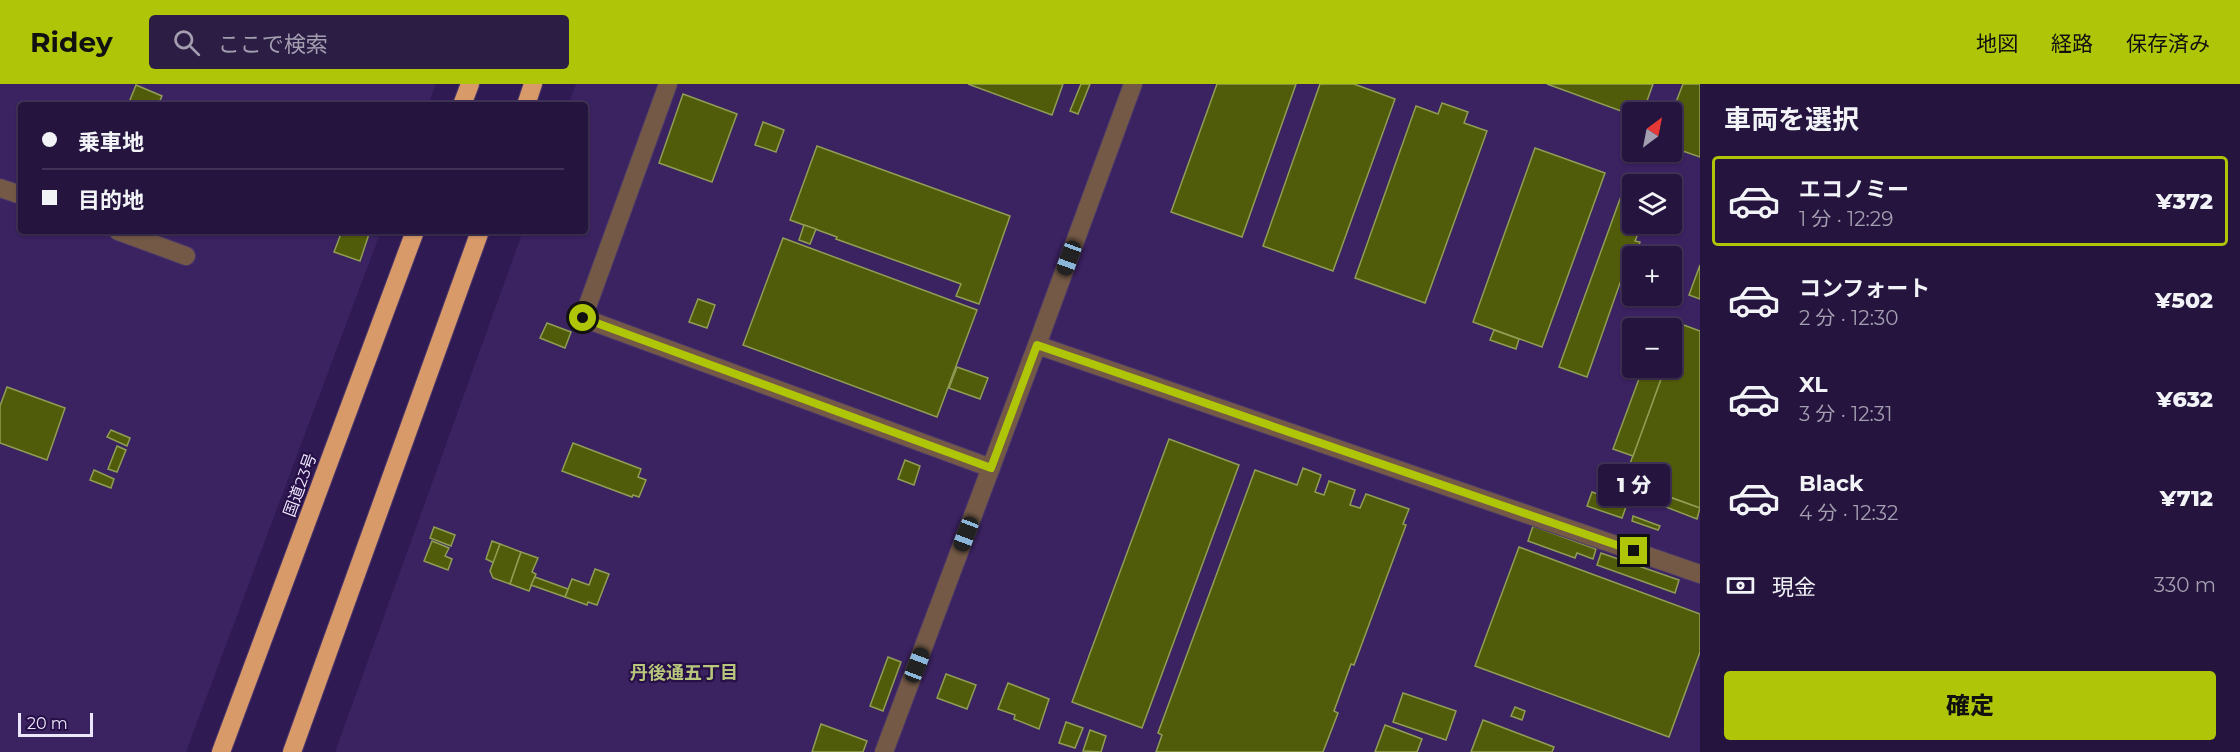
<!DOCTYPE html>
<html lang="ja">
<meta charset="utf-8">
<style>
:root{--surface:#24143e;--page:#2c1d45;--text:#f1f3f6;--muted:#a39eb0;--line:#413358;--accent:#afc507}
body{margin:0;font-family:Montserrat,"Noto Sans JP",sans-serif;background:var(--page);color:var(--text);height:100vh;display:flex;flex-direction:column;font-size:22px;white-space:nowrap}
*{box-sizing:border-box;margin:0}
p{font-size:20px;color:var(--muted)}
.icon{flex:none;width:33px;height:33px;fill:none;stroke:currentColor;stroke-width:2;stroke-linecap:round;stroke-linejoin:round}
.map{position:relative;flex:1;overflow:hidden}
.drawer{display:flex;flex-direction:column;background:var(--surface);width:540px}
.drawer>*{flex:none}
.top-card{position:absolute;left:18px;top:18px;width:570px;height:132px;border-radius:6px;box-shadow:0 2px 4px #0004,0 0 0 2px var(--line);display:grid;align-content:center;height:132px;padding:0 24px;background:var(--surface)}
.needle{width:39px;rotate:32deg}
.fabs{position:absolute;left:1622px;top:18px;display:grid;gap:12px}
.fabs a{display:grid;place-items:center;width:60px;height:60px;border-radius:6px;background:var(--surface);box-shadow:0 2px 4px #0004,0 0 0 2px var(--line);font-size:30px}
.scale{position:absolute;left:18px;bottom:15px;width:75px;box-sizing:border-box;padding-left:6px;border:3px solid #ebe6fc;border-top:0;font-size:16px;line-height:21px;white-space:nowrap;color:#ebe6fc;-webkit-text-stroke:4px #270f47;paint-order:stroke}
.end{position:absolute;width:27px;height:27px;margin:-14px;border:8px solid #afc507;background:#111;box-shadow:0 0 0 3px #111}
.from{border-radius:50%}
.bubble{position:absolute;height:42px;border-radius:6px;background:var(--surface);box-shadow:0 2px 4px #0004,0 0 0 2px var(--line);font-size:20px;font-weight:800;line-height:42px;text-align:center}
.car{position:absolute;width:18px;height:36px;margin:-18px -9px;border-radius:8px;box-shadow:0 0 4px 2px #0007;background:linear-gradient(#222 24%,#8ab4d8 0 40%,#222 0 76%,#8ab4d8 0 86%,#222 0)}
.top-card b{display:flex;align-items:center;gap:21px;height:57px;font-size:22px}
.top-card b+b{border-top:2px solid var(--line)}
.top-card i{width:15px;height:15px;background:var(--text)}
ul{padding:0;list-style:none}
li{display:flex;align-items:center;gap:18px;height:90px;margin:0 12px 9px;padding:0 12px;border:3px solid transparent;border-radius:6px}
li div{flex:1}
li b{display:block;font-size:22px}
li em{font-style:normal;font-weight:800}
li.active{border-color:var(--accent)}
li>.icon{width:54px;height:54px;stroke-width:1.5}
h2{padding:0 24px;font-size:27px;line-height:72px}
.pay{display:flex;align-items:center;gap:15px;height:66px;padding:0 24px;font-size:22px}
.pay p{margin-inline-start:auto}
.action{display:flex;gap:12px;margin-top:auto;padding:12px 24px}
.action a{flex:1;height:69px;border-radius:6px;background:var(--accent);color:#111;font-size:24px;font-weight:800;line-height:69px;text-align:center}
header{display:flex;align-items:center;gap:36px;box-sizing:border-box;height:84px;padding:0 30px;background:var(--accent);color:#111}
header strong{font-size:28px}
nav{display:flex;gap:33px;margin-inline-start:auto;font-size:21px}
.search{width:420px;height:54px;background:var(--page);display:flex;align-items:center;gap:15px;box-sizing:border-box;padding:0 21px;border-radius:6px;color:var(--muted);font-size:22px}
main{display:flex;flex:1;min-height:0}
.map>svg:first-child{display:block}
.built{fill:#3b2261;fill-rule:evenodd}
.building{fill:#515c0a;stroke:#909e54;stroke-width:1.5}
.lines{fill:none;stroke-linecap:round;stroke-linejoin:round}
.minor-casing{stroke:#4a376b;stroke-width:20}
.highway-casing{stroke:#4a376b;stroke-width:20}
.minor{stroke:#735946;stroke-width:18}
.highway{stroke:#d99a69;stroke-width:18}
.route{stroke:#afc507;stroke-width:8}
.labels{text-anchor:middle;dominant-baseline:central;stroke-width:4.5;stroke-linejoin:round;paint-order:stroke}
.street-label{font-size:16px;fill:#ebe6fc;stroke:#270f47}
.neighbourhood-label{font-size:18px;font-weight:bold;fill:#b8c77b;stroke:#270f47}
</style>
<header>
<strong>Ridey</strong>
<div class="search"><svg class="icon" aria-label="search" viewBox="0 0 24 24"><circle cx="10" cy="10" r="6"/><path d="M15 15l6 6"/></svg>ここで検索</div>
<nav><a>地図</a><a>経路</a><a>保存済み</a></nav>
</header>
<main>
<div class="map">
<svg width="1700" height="668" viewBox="0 0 1700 668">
<rect width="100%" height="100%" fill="#301a53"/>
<g class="built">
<path d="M0 0H436L428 21H21V147H381L186 668H0Z"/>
<path d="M576 0H1700V668H335L523 147H585V21H568ZM1632 28H1671V68H1632ZM1632 100H1671V140H1632ZM1632 172H1671V212H1632ZM1632 244H1671V284H1632Z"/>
</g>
<g class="building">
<path d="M968 0H1063L1052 31Z"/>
<path d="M1081 0H1090L1078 30 1070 27Z"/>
<path d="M1217 0H1296L1242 153 1171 128Z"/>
<path d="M1320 0H1354L1395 15 1333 187 1263 162Z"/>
<path d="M1547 0H1653L1643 28H1632V31Z"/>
<path d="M1683 0H1700V73L1671 63V31Z"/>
<path d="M136 1 162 12 158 21H128Z"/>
<path d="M683 10 737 30 712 98 659 79Z"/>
<path d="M1442 19 1468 28 1464 39 1487 47 1425 219 1355 194 1416 22 1438 30Z"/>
<path d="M763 38 784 46 776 68 755 61Z"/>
<path d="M817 62 1010 132 979 220 956 212 961 200 836 155 837 153 790 136Z"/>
<path d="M1535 64 1605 89 1542 263 1473 238Z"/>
<path d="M1624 104 1632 107V140H1642L1635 157 1640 158 1635 172H1632V180L1627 179 1587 293 1559 283Z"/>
<path d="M804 141 816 145 810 160 799 156Z"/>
<path d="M342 147H370L360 177 334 168Z"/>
<path d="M783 154 977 226 937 333 743 261Z"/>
<path d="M1700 181V215L1689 211Z"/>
<path d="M698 215 715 221 707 244 689 238Z"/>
<path d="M1661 233 1681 240 1671 267V244H1657Z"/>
<path d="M547 239 571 248 565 264 540 254Z"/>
<path d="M1681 240 1700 247V424L1624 396 1665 284H1671V267Z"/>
<path d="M1494 246 1519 255 1516 265 1490 256Z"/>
<path d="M957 283 988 294 980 315 949 304Z"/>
<path d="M1643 284H1665L1633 372 1613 365Z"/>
<path d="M7 303 65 324 47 376 0 359V322Z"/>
<path d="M111 346 130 354 127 362 107 353Z"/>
<path d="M1169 355 1239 381 1142 644 1072 618Z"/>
<path d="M573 359 641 385 638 393 646 396 639 413 633 411 632 413 562 387Z"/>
<path d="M117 362 126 366 117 388 108 385Z"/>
<path d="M905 376 920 382 914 401 898 395Z"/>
<path d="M1303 384 1321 391 1315 408 1324 411 1329 397 1355 406 1350 421 1360 424 1366 410 1409 425 1403 440 1406 441 1354 581 1351 580 1334 627 1338 629 1323 668H1156L1162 651 1158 649 1255 386 1297 401Z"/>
<path d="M94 386 114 395 111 404 90 396Z"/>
<path d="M1592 408 1627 420 1622 434 1587 422Z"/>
<path d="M1669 413 1700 424 1697 435 1666 423Z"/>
<path d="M1633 432 1660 442 1658 446 1632 437Z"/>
<path d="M1533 442 1596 465 1593 475 1577 469 1575 474 1528 457Z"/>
<path d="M434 443 455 451 451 462 430 454Z"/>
<path d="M432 457 449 464 445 472 452 475 448 486 424 477Z"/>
<path d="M492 457 500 460 494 479 486 475Z"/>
<path d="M500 460 521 468 510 500 493 494 490 487Z"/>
<path d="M1519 463 1700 530V568L1669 653 1475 582Z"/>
<path d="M521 468 538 474 532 488 536 490 529 507 510 500Z"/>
<path d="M1601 469 1679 496 1675 509 1597 481Z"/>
<path d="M595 485 609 490 597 521 588 518 587 521 565 513 572 495 589 501Z"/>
<path d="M535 493 568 505 565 513 531 501Z"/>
<path d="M888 573 901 578 883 627 870 622Z"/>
<path d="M946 590 976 601 967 625 937 614Z"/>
<path d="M1008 599 1049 615 1039 645 1014 635 1015 631 998 625Z"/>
<path d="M1403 609 1456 627 1446 656 1393 638Z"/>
<path d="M1515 623 1525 627 1522 636 1511 632Z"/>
<path d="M1483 636 1554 663 1552 668H1471Z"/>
<path d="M1066 638 1083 644 1075 664 1059 659Z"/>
<path d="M821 640 867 657 863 668H812Z"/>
<path d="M1385 641 1422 655 1417 668H1375Z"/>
<path d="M1090 646 1106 652 1101 668 1083 667Z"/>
</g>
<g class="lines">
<g class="minor-casing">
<g id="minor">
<path d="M668 0 583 234 991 384"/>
<path d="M0 104 21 111"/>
<path d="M118 147 186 172"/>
<path d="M1037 261 1133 0"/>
<path d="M884 668 1037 261 1700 490"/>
</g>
</g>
<g class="highway-casing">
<g id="highway">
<path d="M462 21 470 0"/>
<path d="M526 21 533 0"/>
<path d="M221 668 415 147"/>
<path d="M292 668 480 147"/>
</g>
</g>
<use href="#minor" class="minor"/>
<use href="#highway" class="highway"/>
</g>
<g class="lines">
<path class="route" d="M583 234 991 384 1037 261 1634 467"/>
</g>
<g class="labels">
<g class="street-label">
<text transform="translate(300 401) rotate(-70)">国道23号</text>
</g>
<g class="neighbourhood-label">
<text x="684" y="589">丹後通五丁目</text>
</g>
</g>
</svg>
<div class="fabs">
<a><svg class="needle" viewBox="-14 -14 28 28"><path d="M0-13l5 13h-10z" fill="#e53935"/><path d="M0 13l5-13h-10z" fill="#a39eb0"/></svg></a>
<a><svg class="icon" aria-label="layers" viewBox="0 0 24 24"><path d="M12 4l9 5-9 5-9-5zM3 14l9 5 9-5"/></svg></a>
<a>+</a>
<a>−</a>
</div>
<div class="scale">20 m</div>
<i class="end from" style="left:583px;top:234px"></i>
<i class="end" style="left:1634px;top:467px"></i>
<div class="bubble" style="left:1598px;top:380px;width:72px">1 分</div>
<i class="car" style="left:1069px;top:174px;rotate:200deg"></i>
<i class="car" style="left:966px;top:450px;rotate:201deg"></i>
<i class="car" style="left:917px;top:581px;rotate:21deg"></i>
<div class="top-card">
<b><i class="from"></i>乗車地</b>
<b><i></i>目的地</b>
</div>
</div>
<section class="drawer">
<h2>車両を選択</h2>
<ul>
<li class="active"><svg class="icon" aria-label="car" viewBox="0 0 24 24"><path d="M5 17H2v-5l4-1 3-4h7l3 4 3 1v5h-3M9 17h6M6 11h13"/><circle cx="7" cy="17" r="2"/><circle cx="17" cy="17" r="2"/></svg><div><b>エコノミー</b><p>1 分 · 12:29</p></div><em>¥372</em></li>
<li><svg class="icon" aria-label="car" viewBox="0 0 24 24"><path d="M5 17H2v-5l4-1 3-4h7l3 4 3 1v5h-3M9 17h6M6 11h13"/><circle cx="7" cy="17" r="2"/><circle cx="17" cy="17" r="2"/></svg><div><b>コンフォート</b><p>2 分 · 12:30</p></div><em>¥502</em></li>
<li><svg class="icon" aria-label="car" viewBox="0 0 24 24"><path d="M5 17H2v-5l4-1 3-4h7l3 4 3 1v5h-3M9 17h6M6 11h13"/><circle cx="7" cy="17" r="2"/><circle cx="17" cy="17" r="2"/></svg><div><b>XL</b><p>3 分 · 12:31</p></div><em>¥632</em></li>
<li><svg class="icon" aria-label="car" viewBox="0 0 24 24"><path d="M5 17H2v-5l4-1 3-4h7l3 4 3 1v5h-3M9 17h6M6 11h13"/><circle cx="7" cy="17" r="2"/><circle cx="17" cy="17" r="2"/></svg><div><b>Black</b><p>4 分 · 12:32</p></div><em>¥712</em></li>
</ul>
<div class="pay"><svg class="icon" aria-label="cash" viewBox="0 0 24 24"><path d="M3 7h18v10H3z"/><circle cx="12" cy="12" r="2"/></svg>現金<p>330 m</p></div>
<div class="action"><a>確定</a></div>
</section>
</main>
